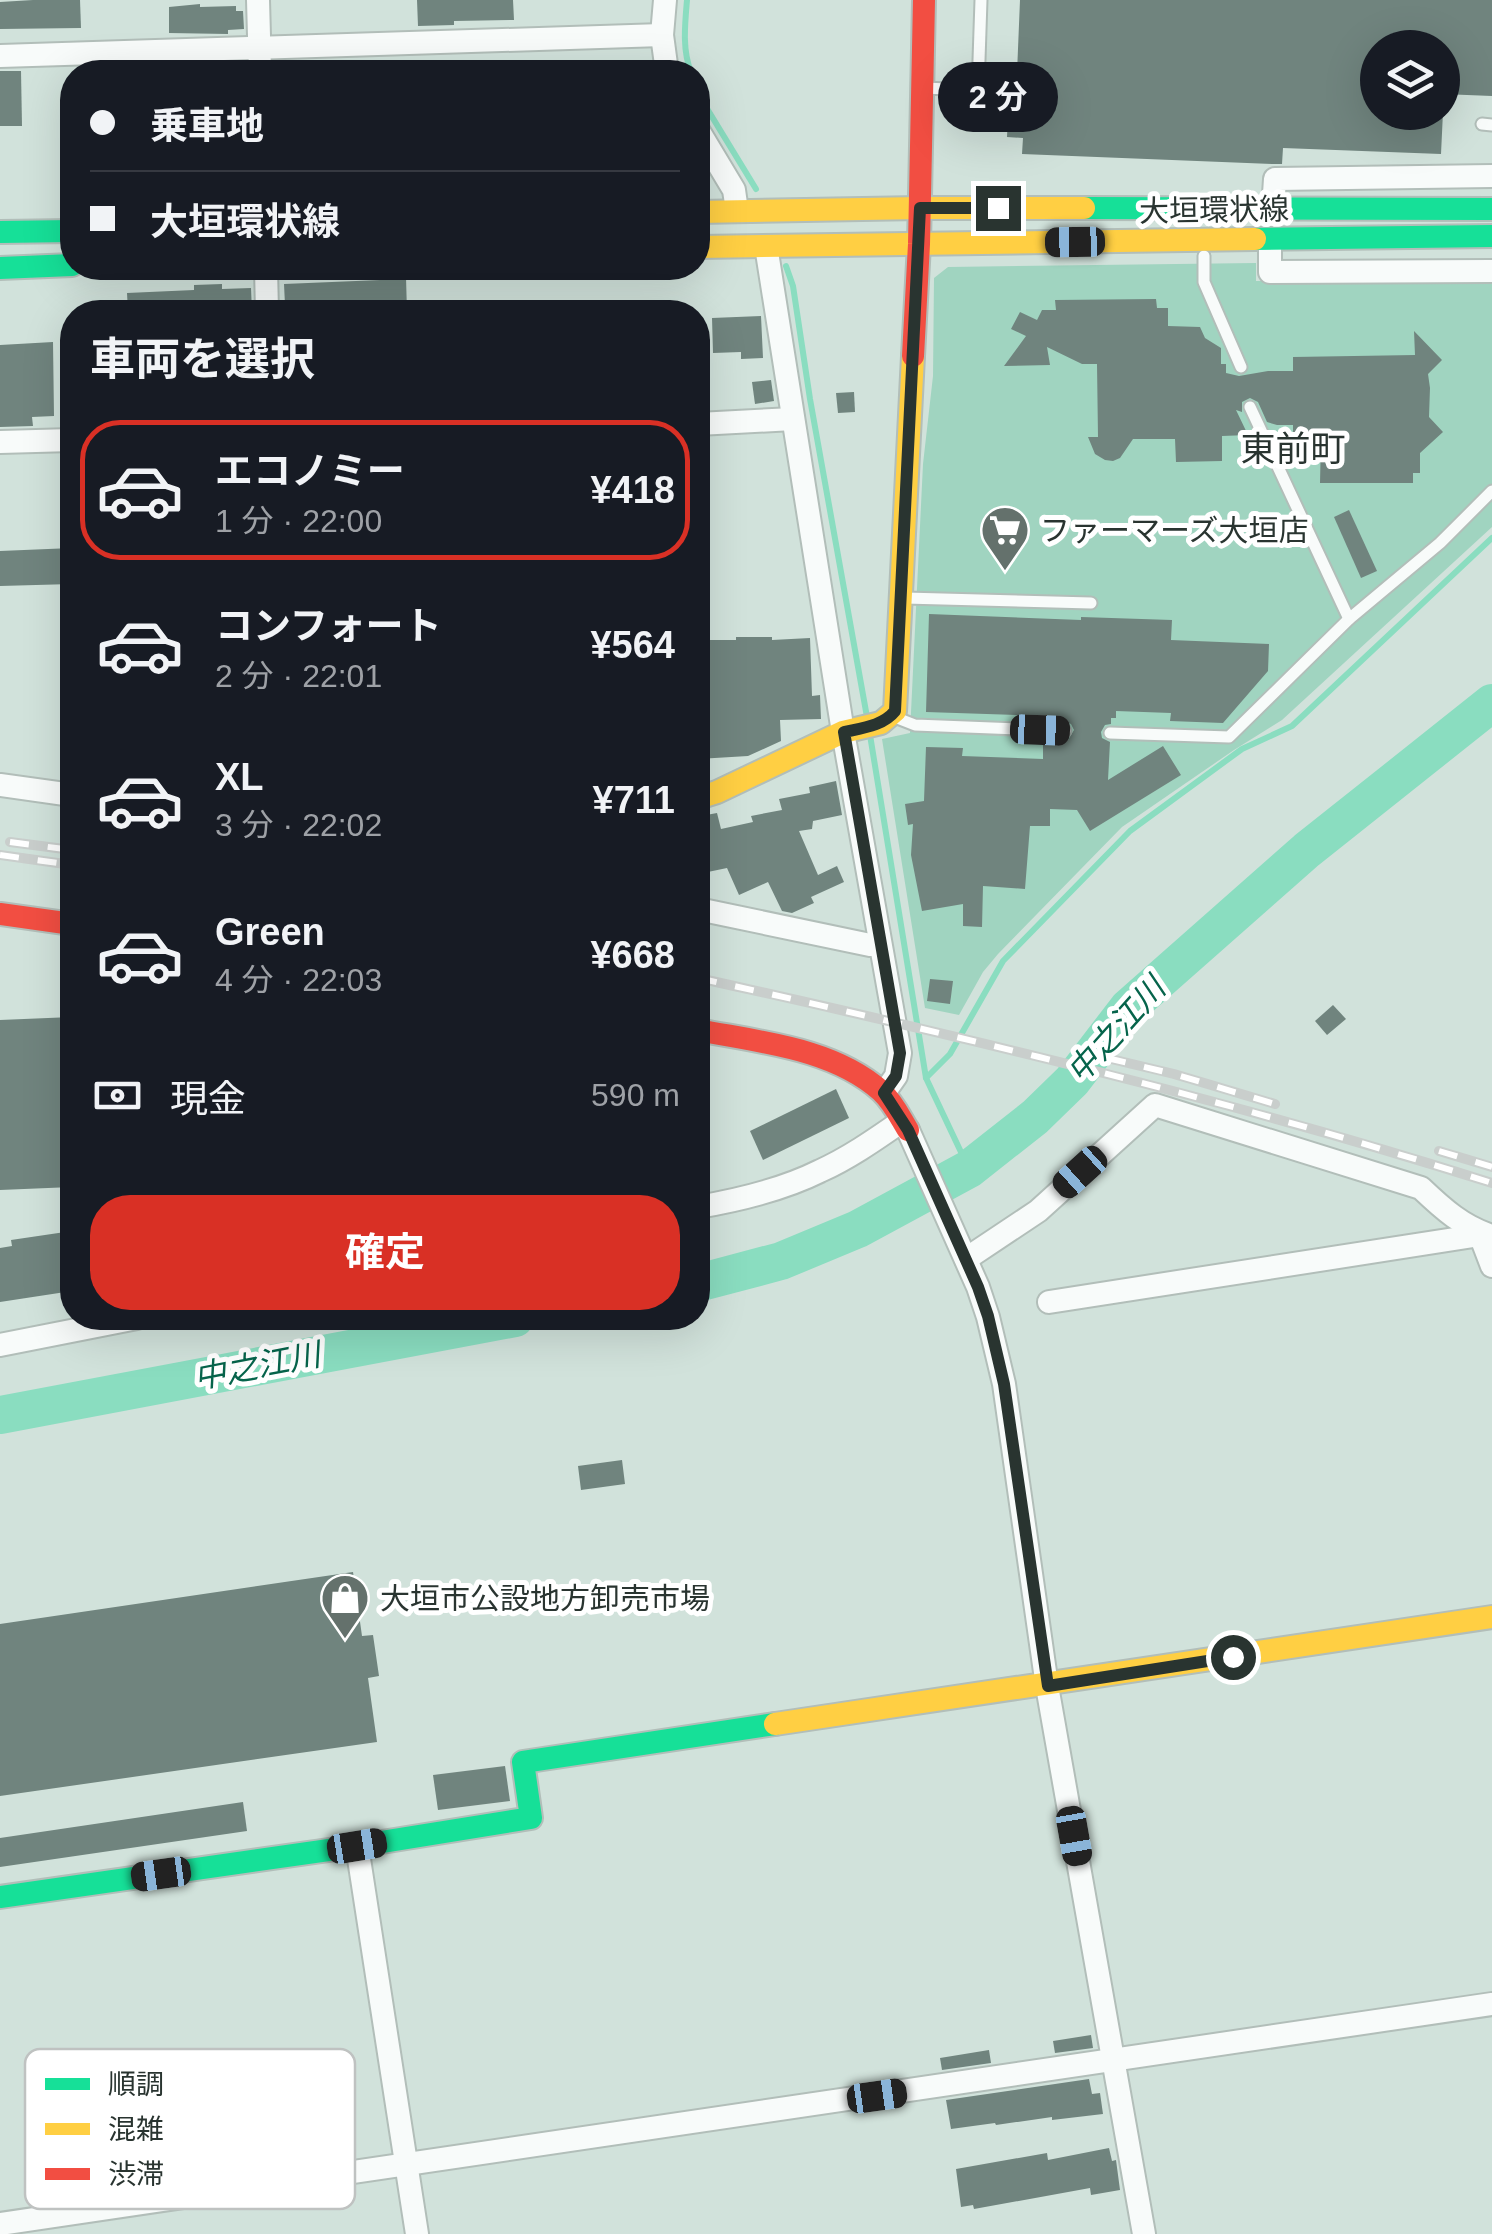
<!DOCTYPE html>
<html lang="ja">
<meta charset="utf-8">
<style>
:root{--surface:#171b24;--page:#20242c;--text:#f1f3f6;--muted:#9ea1a6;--line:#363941;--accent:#d93025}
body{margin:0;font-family:Arial,"Noto Sans JP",sans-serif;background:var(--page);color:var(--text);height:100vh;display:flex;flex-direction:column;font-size:38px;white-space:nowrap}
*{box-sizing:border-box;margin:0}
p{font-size:32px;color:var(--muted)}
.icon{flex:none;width:55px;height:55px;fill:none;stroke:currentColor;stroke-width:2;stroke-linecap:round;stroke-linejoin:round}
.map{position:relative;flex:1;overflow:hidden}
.details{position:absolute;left:60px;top:300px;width:650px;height:1030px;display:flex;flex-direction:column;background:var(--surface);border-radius:40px;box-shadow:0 10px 40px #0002}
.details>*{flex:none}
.guide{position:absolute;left:60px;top:60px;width:650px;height:220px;border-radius:40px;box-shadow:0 10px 40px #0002;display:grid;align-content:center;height:220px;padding:0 30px;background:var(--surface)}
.buttons{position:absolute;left:1360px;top:30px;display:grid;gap:20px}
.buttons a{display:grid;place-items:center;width:100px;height:100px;border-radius:50%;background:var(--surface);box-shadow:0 10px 40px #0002;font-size:50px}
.end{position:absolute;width:45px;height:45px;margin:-22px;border:12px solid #293430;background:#fff;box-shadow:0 0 0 5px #fff}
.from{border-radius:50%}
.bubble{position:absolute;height:70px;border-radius:35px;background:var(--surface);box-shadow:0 10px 40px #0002;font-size:32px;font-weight:700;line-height:70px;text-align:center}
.car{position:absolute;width:30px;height:60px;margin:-30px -15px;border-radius:12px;box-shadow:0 0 8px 2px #0007;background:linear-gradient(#222 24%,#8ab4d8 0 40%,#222 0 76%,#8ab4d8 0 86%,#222 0)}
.guide b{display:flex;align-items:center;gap:35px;height:95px;font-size:38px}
.guide b+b{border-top:2px solid var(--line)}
.guide i{width:25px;height:25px;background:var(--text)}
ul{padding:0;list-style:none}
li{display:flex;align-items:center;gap:30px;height:140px;margin:0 20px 15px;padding:0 10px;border:5px solid transparent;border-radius:40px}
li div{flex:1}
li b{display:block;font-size:38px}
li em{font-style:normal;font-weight:700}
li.active{border-color:var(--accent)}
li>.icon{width:90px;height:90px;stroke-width:1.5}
h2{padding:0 30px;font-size:45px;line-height:120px}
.pay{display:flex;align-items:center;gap:25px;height:110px;padding:0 30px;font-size:38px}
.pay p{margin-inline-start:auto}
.cta{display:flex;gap:20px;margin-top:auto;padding:20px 30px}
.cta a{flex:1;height:115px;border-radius:40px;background:var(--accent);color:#fff;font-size:40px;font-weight:700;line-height:115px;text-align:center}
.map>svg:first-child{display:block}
.green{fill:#a0d4c0}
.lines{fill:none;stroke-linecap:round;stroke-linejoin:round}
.stream{stroke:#8addc0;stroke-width:6}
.river{stroke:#8addc0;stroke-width:38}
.building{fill:#70847e}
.lane-casing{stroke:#b2beb9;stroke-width:15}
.street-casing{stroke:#b2beb9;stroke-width:26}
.fast-casing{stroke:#b2beb9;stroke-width:26}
.slow-casing{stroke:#b2beb9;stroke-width:26}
.jam-casing{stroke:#b2beb9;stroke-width:26}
.lane{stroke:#f8fbfa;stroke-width:11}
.street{stroke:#f8fbfa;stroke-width:22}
.fast{stroke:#16e098;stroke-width:22}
.slow{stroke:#ffcf43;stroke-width:22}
.jam{stroke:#f24e42;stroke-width:22}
.rail-casing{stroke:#c9cecc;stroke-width:10}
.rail{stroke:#fff;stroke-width:6;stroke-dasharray:19;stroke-linecap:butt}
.route{stroke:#293430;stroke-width:12}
.labels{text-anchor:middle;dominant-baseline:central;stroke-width:10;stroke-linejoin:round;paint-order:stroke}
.street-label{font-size:30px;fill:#293430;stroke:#fff}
.poi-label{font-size:30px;fill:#293430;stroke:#fff;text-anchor:start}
.water-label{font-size:32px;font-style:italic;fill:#06644b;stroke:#fff}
.quarter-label{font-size:35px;fill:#293430;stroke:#fff}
.key{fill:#fff;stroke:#bfc2c1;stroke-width:2.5}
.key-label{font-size:28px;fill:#293430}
</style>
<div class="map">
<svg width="1492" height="2234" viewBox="0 0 1492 2234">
<rect width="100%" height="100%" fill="#d1e2db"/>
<path class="green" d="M1256 263V281L1492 278V527L1282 720 1234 750 1122 827 998 954 983 972 959 1015 925 1008 882 739 910 733 923 464 933 376 934 278 948 267Z"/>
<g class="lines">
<g class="stream">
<path d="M687 0C685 24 682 50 691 72"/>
<path d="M698 89 703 102 756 189"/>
<path d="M786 266 793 286 810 399 867 717"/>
<path d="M870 735 926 1078 969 1169"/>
<path d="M926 1078 950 1054 1003 961 1130 831 1242 749 1292 726 1492 538"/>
</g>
<g class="river">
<path d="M698 1283 781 1261 858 1229 969 1169 1035 1117 1072 1081 1128 1008 1307 850 1492 703"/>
<path d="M0 1415 515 1318"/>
</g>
</g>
<g class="building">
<path d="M33 0H80L81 28 0 29V2Z"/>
<path d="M417 0H513L514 20 454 21V25L418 26Z"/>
<path d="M1020 0H1492V96L1442 94V48H1378V112H1443L1441 154 1283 148 1282 164H1273L1022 154 1023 138 1007 137 1010 73H1017Z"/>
<path d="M200 4V7L236 6V11H243L244 29 228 30V34L169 33V7Z"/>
<path d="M0 71H21L22 126H0Z"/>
<path d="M406 277 407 312H376V304L310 306 309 304 285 305 284 284 380 280V278Z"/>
<path d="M222 284V289L251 288 252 312H128L127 293 194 290V285Z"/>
<path d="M1156 299 1157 308H1168V326L1200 327 1205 338 1221 348V364H1226V373L1239 376 1268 371H1293V357L1415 355 1414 331 1442 360 1428 374 1430 388 1429 417 1443 432 1420 453V473H1413V483H1320L1321 439H1293V425H1277L1267 422 1258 402 1250 398 1242 402V412L1236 410 1248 435 1222 436V461L1176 462 1175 439H1133L1120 458 1113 461 1105 460 1095 454 1088 437H1098L1097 364H1082L1047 347 1050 365 1004 366 1026 336 1011 329 1020 312 1037 320 1042 310H1056L1055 300Z"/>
<path d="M761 316 763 358 741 359V352L713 353 712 318Z"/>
<path d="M53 342 54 416 32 417 33 426 0 427V345Z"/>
<path d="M771 380 774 401 755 404 752 382Z"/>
<path d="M854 392 855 412 838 413 836 393Z"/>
<path d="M1349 510 1377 571 1361 578 1334 517Z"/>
<path d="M72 548V584L0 586V551Z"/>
<path d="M929 614 1081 620V617L1172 620 1171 640 1269 644 1268 671 1223 723 1170 721 1171 713 1116 711V718H1111V724L1105 725 1101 732 1102 738 1110 742 1108 780 1163 746 1181 775 1090 831 1077 810 1050 809V826H1030L1025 889 983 886 982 927 963 926V904L922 911 911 855 913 824 908 825 905 804 924 801 926 747 963 748 962 756 1043 759V740H1068L1074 730 1071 724 1066 722 1017 720V715L926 712Z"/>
<path d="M736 637H772V640L810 638 812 696 820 695 821 719 780 720 781 741 748 756 698 759V722H707L703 640H736Z"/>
<path d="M836 781 842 815 813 821 812 829 799 831 818 875 837 866 844 882 811 897 814 903 792 913 782 911 768 882 739 895 727 868 703 873 700 871 698 840 705 838 701 816 717 813 721 829 753 822 751 816 782 810 779 799 810 793 809 787Z"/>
<path d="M930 979 953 981 950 1004 927 1001Z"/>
<path d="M1333 1005 1346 1019 1327 1035 1315 1021Z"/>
<path d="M72 1017V1187L0 1190V1020Z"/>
<path d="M836 1089 849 1118 763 1160 750 1131Z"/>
<path d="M72 1231V1291L0 1302V1248L12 1246 11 1240Z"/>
<path d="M622 1460 625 1484 581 1490 578 1466Z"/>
<path d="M353 1572 362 1636 373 1635 379 1676 368 1678 377 1742 0 1796V1624Z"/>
<path d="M505 1766 510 1801 438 1810 433 1775Z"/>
<path d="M243 1802 247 1831 0 1867V1838Z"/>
<path d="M1091 2035 1093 2048 1055 2053 1053 2041Z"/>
<path d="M989 2050 991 2063 942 2070 940 2058Z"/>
<path d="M1089 2079 1092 2094 1100 2093 1103 2114 1052 2120V2117L996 2125 995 2123 951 2129 946 2100Z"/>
<path d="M1109 2148 1112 2161 1116 2160 1120 2190 1091 2195 1090 2188 974 2209 973 2205 961 2207 956 2169 1047 2153 1048 2160Z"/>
</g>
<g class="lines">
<g class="lane-casing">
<g id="lane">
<path d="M922 88 978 90 981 0"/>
<path d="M1482 124 1492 125"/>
<path d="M1204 256V282L1241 367"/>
<path d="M1250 407 1349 619"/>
<path d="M905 598 1091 603"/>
<path d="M892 716 915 725 1065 731"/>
<path d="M1110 733 1229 737 1349 619 1440 543 1492 491"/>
</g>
</g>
<g class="street-casing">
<g id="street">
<path d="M258 0 260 72"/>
<path d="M665 0 662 35 667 72"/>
<path d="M0 56 662 35"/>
<path d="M698 130 734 190 737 211"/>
<path d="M1273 209 1275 179 1492 176"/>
<path d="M1270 239V272L1492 271"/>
<path d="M766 246 843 732 900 1053 896 1076 884 1093"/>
<path d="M266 268 267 312"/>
<path d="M698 424 793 419"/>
<path d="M0 442 72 440"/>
<path d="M0 785 72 795"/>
<path d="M698 909 870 945 880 944"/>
<path d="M908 1130 978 1287 988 1317 1004 1384 1047 1686 1144 2234"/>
<path d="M698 1207C739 1200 782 1190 820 1171 849 1158 876 1139 902 1121"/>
<path d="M1479 1232 1492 1266"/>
<path d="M966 1259 1038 1211 1155 1105 1421 1188C1443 1209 1463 1227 1492 1236"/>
<path d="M1049 1302 1480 1235"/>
<path d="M0 1345 137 1318"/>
<path d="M357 1846 417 2234"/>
<path d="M0 2224 1492 2004"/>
</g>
</g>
<g class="fast-casing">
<g id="fast">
<path d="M1084 208 1492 209"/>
<path d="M0 232 72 231"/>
<path d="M1255 239 1492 236"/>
<path d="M0 268 72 265"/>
<path d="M0 1897 357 1846 531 1818 523 1762 775 1724"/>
</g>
</g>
<g class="slow-casing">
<g id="slow">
<path d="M698 212 920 208H1084"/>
<path d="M698 247 1255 239"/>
<path d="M698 798 717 792 843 732 881 723 895 711 913 356"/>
<path d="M775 1724 1492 1617"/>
</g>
</g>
<g class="jam-casing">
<g id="jam">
<path d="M913 356 919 244 924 0"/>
<path d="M0 914 72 924"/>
<path d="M698 1030C759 1042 833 1048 881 1091 893 1102 900 1117 908 1130"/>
</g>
</g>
<use href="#lane" class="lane"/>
<use href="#street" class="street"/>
<use href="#fast" class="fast"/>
<use href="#slow" class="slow"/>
<use href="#jam" class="jam"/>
<g class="rail-casing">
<g id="rail">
<path d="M10 842 72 850"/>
<path d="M0 855 72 865"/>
<path d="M698 978C965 1037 1231 1100 1492 1183"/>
<path d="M1107 1058 1174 1074 1275 1104"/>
<path d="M1439 1151 1492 1167"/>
</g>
</g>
<use href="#rail" class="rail"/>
</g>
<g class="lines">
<path class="route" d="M998 208H920L895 711C883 726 862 728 844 732L900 1053 896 1076 884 1093 908 1130 978 1287 988 1316 1004 1384 1048 1686 1233 1657"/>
</g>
<defs>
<g id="supermarket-pin" transform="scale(2.5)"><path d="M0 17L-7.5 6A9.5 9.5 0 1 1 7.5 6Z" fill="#64716c" stroke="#fff"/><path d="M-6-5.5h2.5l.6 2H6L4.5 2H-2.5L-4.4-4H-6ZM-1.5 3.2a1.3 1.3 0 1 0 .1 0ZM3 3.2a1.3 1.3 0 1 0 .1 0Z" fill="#fff"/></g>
<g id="shop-pin" transform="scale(2.5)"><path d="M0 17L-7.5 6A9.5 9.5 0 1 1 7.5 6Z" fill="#64716c" stroke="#fff"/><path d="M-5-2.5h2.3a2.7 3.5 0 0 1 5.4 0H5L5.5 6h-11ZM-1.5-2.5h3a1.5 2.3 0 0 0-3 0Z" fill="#fff"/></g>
</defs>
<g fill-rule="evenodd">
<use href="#supermarket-pin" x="1005" y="530"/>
<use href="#shop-pin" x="345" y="1598"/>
</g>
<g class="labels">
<g class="street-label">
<text transform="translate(1214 210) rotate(-1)">大垣環状線</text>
</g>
<g class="poi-label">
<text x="1040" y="530">ファーマーズ大垣店</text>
<text x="380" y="1598">大垣市公設地方卸売市場</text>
</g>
<g class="water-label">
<text transform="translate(1116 1030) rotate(-48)">中之江川</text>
<text transform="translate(257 1366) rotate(-11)">中之江川</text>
</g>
<g class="quarter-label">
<text x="1293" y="448">東前町</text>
</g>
</g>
<rect x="25" y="2049" width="330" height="160" rx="15" class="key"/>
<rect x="45" y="2078" width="45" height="12" fill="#16e098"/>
<rect x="45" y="2123" width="45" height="12" fill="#ffcf43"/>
<rect x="45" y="2168" width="45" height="12" fill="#f24e42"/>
<g class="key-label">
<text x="108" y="2094">順調</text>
<text x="108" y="2139">混雑</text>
<text x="108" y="2184">渋滞</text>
</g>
</svg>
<div class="buttons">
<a><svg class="icon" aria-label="layers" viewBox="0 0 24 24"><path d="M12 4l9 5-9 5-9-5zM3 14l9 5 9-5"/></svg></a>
</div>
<i class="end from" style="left:1233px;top:1657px"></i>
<i class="end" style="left:998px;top:208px"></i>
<div class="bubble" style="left:938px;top:62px;width:120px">2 分</div>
<i class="car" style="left:1075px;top:242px;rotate:269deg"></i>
<i class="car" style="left:1040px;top:730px;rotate:92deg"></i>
<i class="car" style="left:1080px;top:1172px;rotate:228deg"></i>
<i class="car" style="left:1074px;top:1836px;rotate:170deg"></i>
<i class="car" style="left:357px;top:1846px;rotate:81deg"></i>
<i class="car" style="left:161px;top:1874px;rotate:262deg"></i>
<i class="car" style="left:877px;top:2096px;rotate:82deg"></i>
<div class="guide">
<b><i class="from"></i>乗車地</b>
<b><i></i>大垣環状線</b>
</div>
<section class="details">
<h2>車両を選択</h2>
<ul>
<li class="active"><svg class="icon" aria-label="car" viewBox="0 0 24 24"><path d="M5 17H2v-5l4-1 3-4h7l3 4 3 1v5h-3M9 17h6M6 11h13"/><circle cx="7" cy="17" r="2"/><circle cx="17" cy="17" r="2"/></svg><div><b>エコノミー</b><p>1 分 · 22:00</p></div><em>¥418</em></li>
<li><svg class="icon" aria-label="car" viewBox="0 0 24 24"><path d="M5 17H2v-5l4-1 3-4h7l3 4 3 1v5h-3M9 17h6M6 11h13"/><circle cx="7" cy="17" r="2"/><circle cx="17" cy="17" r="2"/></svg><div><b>コンフォート</b><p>2 分 · 22:01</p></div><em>¥564</em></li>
<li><svg class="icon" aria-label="car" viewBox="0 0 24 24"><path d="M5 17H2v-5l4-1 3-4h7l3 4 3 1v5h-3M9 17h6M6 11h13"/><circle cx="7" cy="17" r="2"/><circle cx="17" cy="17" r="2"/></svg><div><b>XL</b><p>3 分 · 22:02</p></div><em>¥711</em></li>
<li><svg class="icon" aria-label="car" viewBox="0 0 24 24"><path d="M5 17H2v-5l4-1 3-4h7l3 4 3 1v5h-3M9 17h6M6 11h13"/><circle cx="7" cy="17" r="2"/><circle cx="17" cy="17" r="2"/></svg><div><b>Green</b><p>4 分 · 22:03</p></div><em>¥668</em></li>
</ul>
<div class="pay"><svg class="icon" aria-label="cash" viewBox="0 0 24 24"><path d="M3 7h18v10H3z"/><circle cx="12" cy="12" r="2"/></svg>現金<p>590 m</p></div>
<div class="cta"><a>確定</a></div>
</section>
</div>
